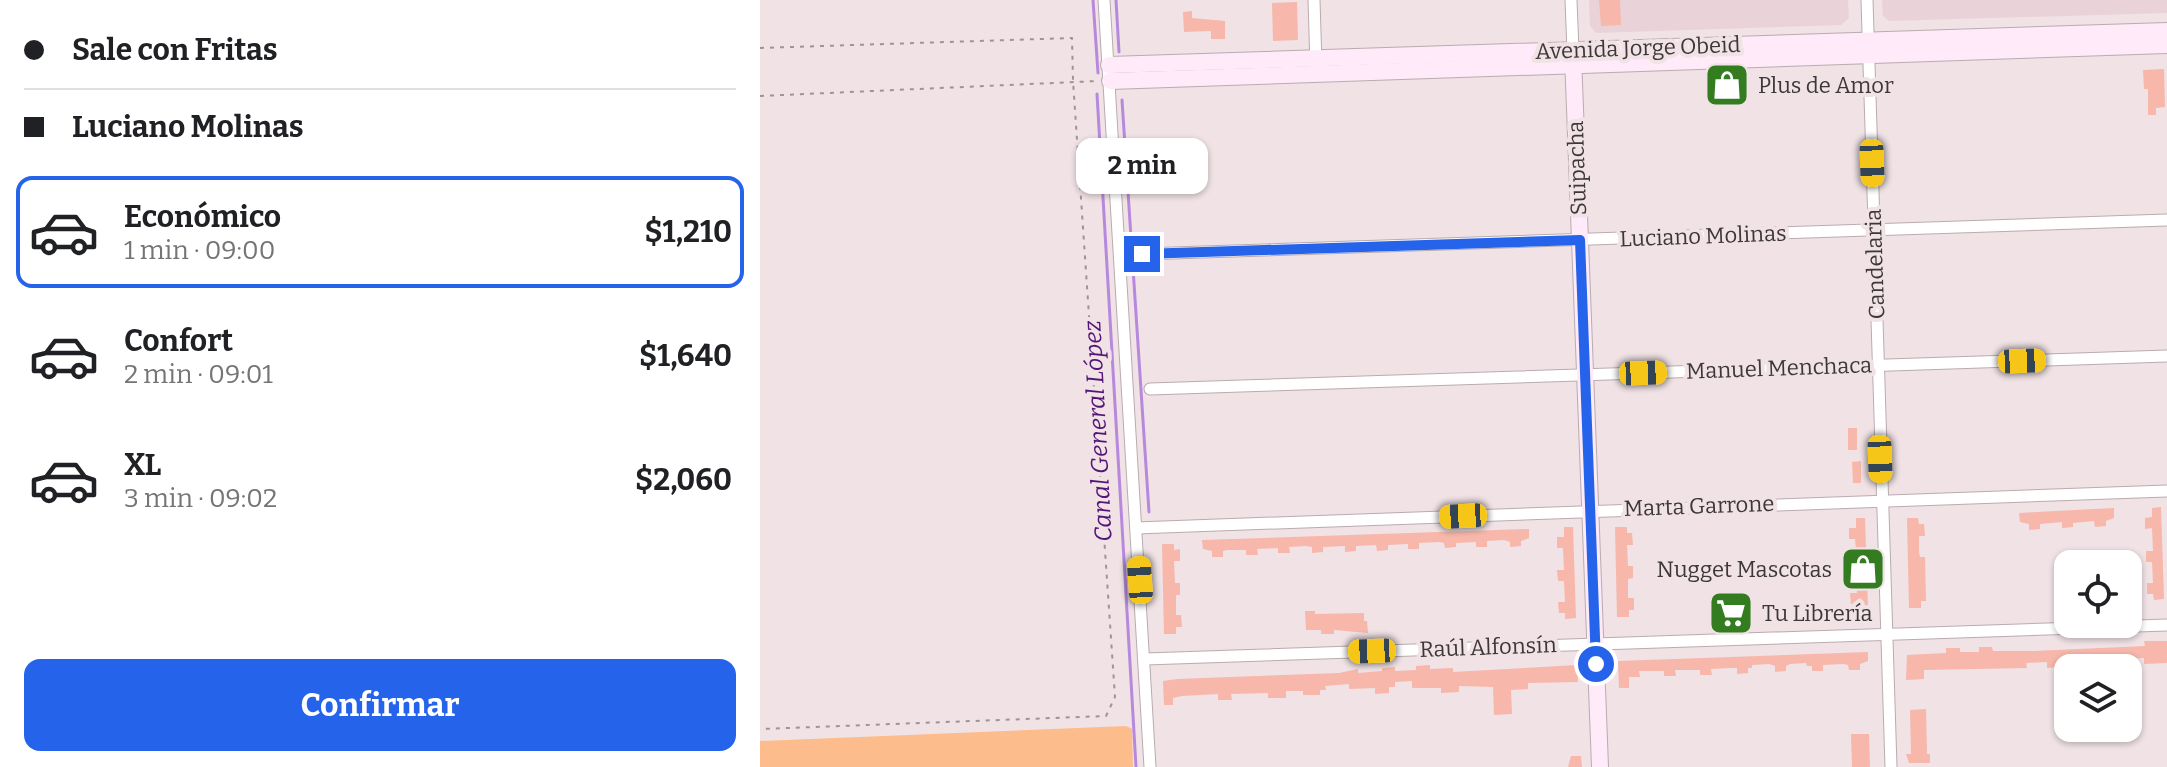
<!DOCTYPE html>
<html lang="es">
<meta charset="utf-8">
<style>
:root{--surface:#fff;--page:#f2f2f2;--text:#202124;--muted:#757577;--line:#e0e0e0;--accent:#2563eb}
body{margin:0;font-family:Bitter,serif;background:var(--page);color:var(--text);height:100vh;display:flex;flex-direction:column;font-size:30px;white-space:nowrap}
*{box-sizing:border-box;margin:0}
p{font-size:26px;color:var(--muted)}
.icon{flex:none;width:44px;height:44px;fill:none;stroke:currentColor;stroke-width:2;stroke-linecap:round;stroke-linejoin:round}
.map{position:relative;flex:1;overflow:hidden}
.details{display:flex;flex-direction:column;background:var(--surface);width:760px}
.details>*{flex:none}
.banner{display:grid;align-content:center;height:176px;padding:0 24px;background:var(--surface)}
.controls{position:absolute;left:1294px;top:550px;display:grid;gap:16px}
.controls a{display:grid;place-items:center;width:88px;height:88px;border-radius:16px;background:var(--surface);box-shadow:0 2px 6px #0004;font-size:40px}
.end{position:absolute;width:36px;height:36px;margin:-18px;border:10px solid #2563eb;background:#fff;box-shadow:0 0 0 4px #fff}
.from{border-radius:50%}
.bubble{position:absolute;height:56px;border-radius:16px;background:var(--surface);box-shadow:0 2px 6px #0004;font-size:26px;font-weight:700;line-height:56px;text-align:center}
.car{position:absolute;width:24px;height:48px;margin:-24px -12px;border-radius:10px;box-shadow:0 0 6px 2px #0007;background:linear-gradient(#f5c518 24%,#345 0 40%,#f5c518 0 76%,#345 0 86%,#f5c518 0)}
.banner b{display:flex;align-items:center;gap:28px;height:76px;font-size:30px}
.banner b+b{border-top:2px solid var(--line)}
.banner i{width:20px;height:20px;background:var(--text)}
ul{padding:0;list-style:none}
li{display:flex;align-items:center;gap:24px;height:112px;margin:0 16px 12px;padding:0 8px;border:4px solid transparent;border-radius:16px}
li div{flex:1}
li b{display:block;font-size:30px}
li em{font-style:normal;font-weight:700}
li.on{border-color:var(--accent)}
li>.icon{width:72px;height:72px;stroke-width:1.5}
.cta{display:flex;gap:16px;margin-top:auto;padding:16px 24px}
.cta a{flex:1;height:92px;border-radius:16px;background:var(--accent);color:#fff;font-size:32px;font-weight:700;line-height:92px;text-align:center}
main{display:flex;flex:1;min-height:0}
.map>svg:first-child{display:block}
.built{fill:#e9d3d8}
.green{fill:#fdbc8c}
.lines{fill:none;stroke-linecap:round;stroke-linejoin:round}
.stream{stroke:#b789dc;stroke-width:3}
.building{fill:#f7b7ab}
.street-casing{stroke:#b9acaf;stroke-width:13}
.secondary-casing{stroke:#b9acaf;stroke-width:18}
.path{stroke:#9e9496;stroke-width:2;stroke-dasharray:4 6;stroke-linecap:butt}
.street{stroke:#fff;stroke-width:11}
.secondary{stroke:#feeaf8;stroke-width:16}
.route{stroke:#2563eb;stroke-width:10}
.labels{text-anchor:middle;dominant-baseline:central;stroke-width:8;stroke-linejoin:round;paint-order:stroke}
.street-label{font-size:22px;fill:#3d3739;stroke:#f0e2e5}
.poi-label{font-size:22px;fill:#3d3739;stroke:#f0e2e5;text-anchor:start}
.water-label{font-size:24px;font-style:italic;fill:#531578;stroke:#f0e2e5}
</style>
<main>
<section class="details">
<div class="banner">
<b><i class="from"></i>Sale con Fritas</b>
<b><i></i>Luciano Molinas</b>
</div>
<ul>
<li class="on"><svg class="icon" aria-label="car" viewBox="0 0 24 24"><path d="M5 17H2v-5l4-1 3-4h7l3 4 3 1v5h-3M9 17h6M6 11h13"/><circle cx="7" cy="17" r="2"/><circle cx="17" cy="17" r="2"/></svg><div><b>Económico</b><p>1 min · 09:00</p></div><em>$1,210</em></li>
<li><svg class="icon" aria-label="car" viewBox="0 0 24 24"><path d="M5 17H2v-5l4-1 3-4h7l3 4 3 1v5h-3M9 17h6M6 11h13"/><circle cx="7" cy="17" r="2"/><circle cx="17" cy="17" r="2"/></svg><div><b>Confort</b><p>2 min · 09:01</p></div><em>$1,640</em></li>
<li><svg class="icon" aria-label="car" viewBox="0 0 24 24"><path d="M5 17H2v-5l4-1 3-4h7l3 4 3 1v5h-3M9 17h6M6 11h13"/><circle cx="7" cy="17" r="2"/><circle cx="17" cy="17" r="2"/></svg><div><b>XL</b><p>3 min · 09:02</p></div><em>$2,060</em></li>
</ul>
<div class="cta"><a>Confirmar</a></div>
</section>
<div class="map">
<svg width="1407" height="767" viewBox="0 0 1407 767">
<rect width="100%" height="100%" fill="#f0e2e5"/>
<g class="built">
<path d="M829 0H1088L1089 18 1081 25 836 33 830 26Z"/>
<path d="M1122 0H1407V13L1129 21 1123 16Z"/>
</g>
<path class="green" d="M366 726 372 729 373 767H0V741Z"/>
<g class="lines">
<g class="stream">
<path d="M333 0 338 73"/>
<path d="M356 0 359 52"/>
<path d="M337 94 376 767"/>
<path d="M362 100 389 512"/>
</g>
</g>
<g class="building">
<path d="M839 0H860L861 25 841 26Z"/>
<path d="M537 2 538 40 513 41 512 3Z"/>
<path d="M432 11V18L465 21V39H451V31L424 32 423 12Z"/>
<path d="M1404 69 1405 107 1396 108V115H1388V89H1384L1383 70Z"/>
<path d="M973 81V98H960V82Z"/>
<rect x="1088" y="428" width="9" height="22"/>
<path d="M1101 461V483H1093L1092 462Z"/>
<path d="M1401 507 1404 599 1394 600 1393 594H1387V583H1393L1392 562H1386V551H1393L1392 528 1385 529V518L1392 517V508Z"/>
<path d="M1354 508V518L1346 521V526L1335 527 1334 521 1313 523V527L1302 528V522L1280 524V529L1269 530V524L1260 522 1259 513Z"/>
<path d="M1096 518H1105L1108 609 1097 610V604H1091L1090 593H1097L1096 572H1090L1089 561H1097L1095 539H1089V528H1096Z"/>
<path d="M1147 518H1158L1159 524H1164L1165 536H1159V552L1160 557H1165L1166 601H1161V608H1149Z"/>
<path d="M804 527H813L816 618 805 619V613H799L798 602H805L804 581H798L797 570H804L803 548H797V537H804Z"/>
<path d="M855 527H867V533H872L873 545H867L868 566H873V578L868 579V598H874V610H869V617H857Z"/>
<path d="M769 529V538L761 541V546L750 547V542L744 540 727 541V547H716V542L696 543V547L685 548 684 543 679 542 659 543V549H648V544L628 545V550L617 551 616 545 596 546V551L585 552V546L563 547V552L552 553V547L546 546 529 547 530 553H518V548L497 549 498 555H486V550H467L463 551V557H452V551L443 549 442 540Z"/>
<path d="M402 544H414V550L420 549V561H414L415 583H420V595H416V615H421L422 627H416V634H404Z"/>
<path d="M545 611H555V614L604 613V621H607L608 633 574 630V634H561V630H546Z"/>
<path d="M1384 641H1407V663L1384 664V658L1364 659V664L1353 665V659L1332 661V666H1321V661L1298 662V667L1287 668V662L1266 663 1267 668 1164 670V679L1146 680 1147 655 1186 653V648H1200V652H1219V647H1232L1233 651H1274L1385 646Z"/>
<path d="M1108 652V661L1100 664V670H1089L1088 665 1083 664 1063 665V671H1052V666H1047L1046 663 1030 664 1026 666V671L1015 672V666L1009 664 992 665V668H988V673L977 674V668H971L951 669 952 675H940V670H915L916 676H904V671H879L880 677H869V688H859L858 661Z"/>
<path d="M670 665V669L693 668V672L817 665 818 682 768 683V689L751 690 752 714 734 715 733 687 699 686V692L681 693V688H652V681L635 682V687H629V693L615 694V688L589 689V684L565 686 566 690H560V695H543V691H526V698H508V693L471 694 472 700H458V694L422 696 413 698V705H404L403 681 417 679 579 673 598 669V673L622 671V668L635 667V671L656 670V666Z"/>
<path d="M1166 709 1167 754H1170V763H1149L1146 754H1151L1150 710Z"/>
<path d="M1091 734H1109L1110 767H1092Z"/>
<path d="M811 756H821L822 767H808Z"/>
</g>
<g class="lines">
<g class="street-casing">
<g id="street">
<path d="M344 0 390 767"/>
<path d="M554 0 556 65"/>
<path d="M811 0 813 51"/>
<path d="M1107 0 1131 767"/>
<path d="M382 254 1407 220"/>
<path d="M390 389 1407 356"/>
<path d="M376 528 1407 491"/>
<path d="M385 659 1407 625"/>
</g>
</g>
<g class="secondary-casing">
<g id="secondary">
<path d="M813 56 840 767"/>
<path d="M349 65 1407 31"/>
<path d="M350 81 1407 45"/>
</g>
</g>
<g class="path">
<path d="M0 48 312 38 313 81 355 697 346 716 0 729"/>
<path d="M0 96 338 81"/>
</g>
<use href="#street" class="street"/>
<use href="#secondary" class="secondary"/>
</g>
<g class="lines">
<path class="route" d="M382 254 820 240 836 664"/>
</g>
<defs>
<g id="shop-square" transform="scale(2.3)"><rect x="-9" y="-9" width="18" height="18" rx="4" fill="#347c20" stroke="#f0e2e5"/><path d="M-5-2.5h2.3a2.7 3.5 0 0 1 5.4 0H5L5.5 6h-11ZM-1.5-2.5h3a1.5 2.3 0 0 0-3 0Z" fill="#fff"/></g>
<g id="supermarket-square" transform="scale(2.3)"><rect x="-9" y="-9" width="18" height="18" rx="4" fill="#347c20" stroke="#f0e2e5"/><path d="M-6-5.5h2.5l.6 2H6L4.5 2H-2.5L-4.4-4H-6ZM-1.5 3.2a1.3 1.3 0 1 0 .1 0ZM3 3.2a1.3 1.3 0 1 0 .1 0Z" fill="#fff"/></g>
</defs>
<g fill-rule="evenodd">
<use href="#shop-square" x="967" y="85"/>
<use href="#shop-square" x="1103" y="569"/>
<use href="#supermarket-square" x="971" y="613"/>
</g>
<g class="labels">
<g class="street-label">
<text transform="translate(878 48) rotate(-2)">Avenida Jorge Obeid</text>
<text transform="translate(817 168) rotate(-92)">Suipacha</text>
<text transform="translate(943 236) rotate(-2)">Luciano Molinas</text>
<text transform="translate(1115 264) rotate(-92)">Candelaria</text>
<text transform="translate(1019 368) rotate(-2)">Manuel Menchaca</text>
<text transform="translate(939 506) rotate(-2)">Marta Garrone</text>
<text transform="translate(728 647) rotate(-2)">Raúl Alfonsín</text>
</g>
<g class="poi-label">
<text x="998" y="85">Plus de Amor</text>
<text x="1072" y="569" text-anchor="end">Nugget Mascotas</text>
<text x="1002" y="613">Tu Librería</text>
</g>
<g class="water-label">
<text transform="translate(338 431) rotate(-93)">Canal General López</text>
</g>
</g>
</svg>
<div class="controls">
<a><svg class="icon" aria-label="locate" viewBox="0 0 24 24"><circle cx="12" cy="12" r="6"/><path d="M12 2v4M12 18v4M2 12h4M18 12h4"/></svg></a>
<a><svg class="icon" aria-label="layers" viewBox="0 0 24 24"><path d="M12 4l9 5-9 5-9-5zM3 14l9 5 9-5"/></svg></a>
</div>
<i class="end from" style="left:836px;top:664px"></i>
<i class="end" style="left:382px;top:254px"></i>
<div class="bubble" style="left:316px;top:138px;width:132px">2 min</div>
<i class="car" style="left:1112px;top:163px;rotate:178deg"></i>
<i class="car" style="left:1262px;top:361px;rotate:88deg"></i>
<i class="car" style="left:883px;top:373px;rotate:88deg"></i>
<i class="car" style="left:1120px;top:459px;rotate:178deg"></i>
<i class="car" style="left:703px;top:516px;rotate:267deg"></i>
<i class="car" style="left:380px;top:580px;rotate:356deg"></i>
<i class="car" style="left:612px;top:651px;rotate:268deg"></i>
</div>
</main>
